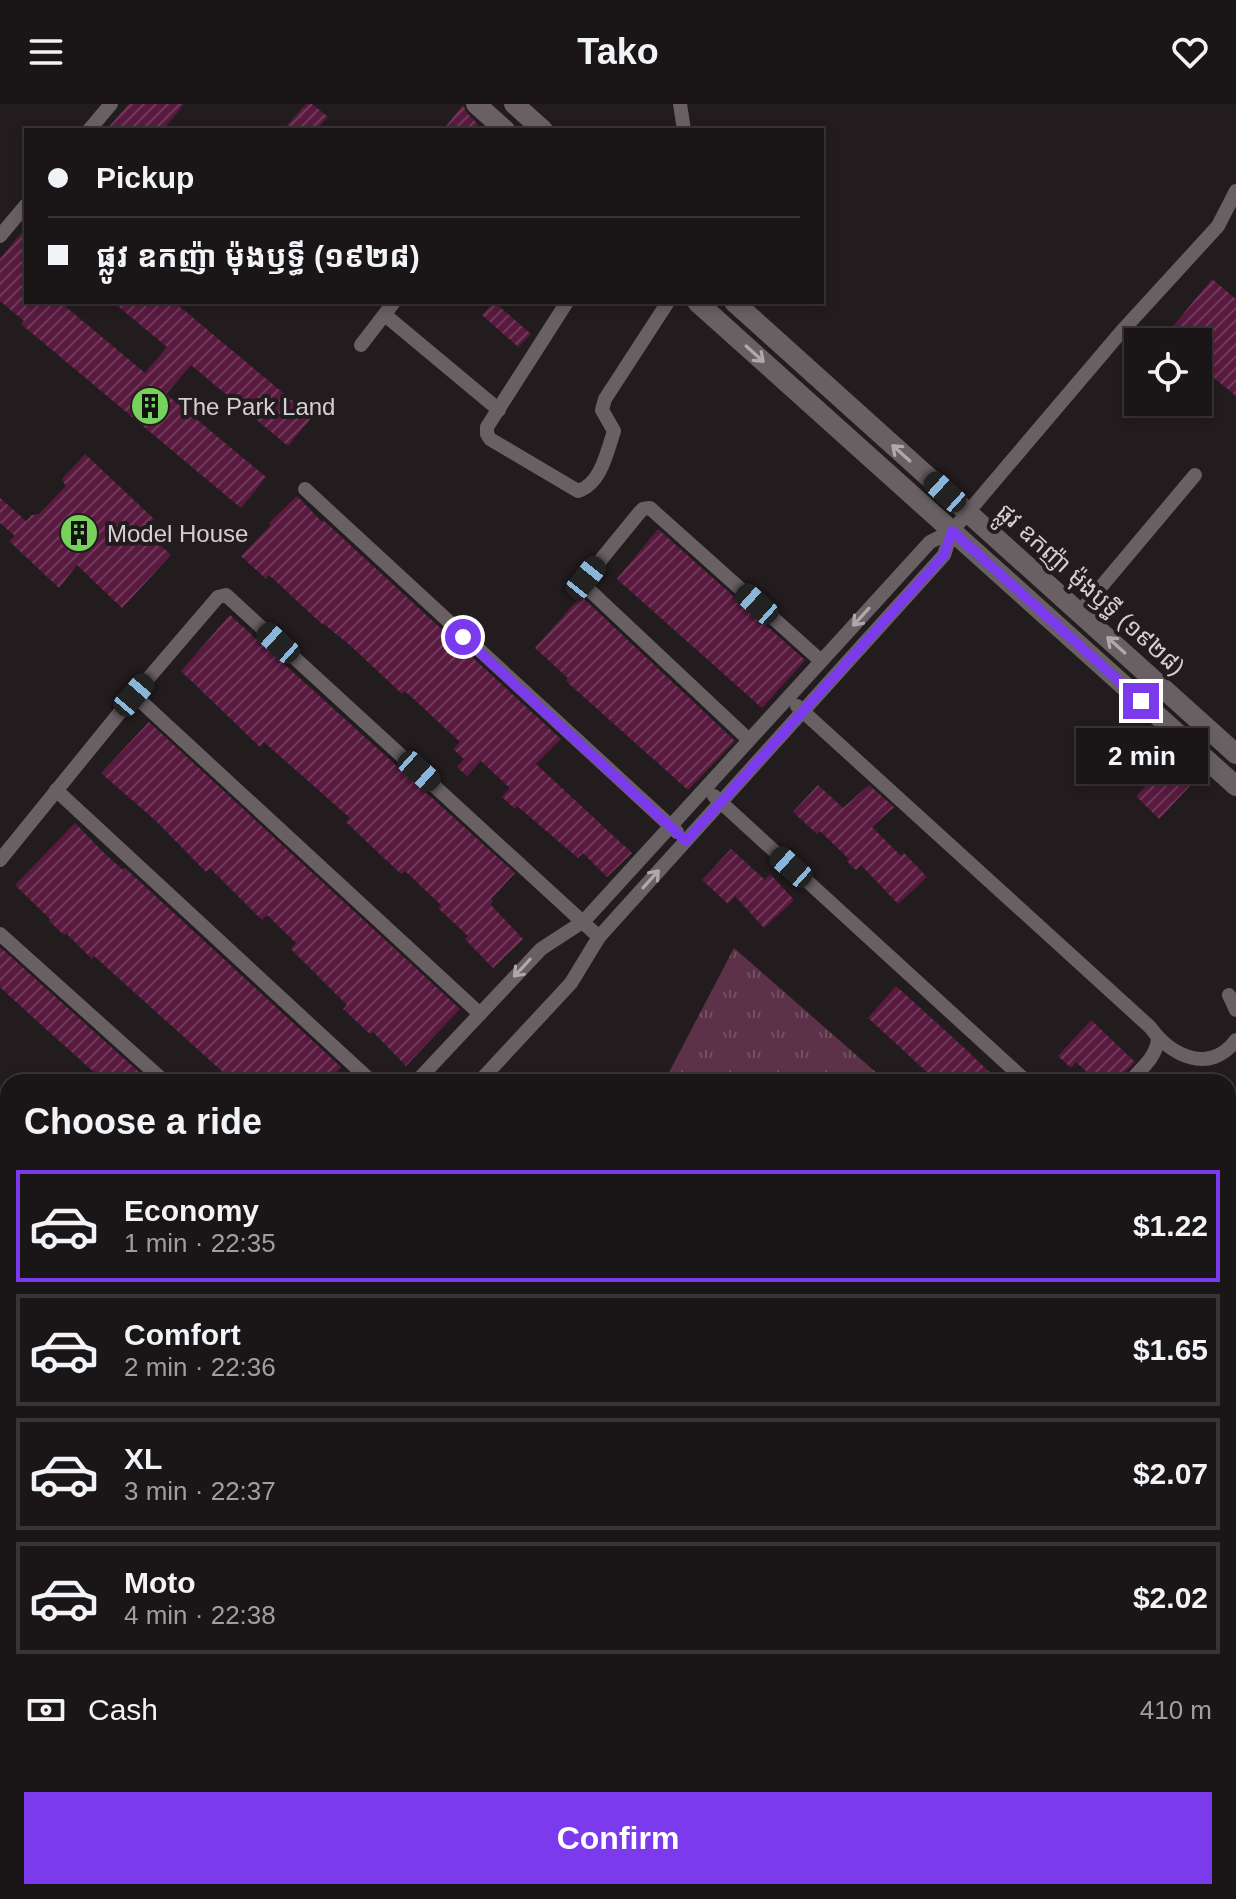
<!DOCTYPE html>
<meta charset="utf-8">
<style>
:root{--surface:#1a1517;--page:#272224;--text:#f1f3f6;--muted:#9f9fa1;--line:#383436;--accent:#7c3aed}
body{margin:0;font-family:Arial,"Noto Sans Khmer",sans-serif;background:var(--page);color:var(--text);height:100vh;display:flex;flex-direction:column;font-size:30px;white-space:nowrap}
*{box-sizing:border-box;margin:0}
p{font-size:26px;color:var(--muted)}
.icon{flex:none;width:44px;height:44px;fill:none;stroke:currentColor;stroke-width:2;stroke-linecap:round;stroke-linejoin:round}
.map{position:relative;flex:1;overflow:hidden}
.panel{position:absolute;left:0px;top:970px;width:1236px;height:826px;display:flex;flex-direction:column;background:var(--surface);border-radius:24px 24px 0 0;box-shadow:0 4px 12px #0003,0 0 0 2px var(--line)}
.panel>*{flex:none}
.guide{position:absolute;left:24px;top:24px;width:800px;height:176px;border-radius:0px;box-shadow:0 4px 12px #0003,0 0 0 2px var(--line);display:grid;align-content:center;height:176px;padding:0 24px;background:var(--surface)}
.controls{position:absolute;left:1124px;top:224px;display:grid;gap:16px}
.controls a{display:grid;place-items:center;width:88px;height:88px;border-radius:0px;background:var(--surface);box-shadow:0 4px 12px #0003,0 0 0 2px var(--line);font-size:40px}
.end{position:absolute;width:36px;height:36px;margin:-18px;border:10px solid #7c3aed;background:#fff;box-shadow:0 0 0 4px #fff}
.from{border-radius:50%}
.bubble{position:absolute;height:56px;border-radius:0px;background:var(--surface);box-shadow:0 4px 12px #0003,0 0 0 2px var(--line);font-size:26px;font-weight:600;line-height:56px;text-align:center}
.car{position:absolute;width:24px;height:48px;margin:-24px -12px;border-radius:10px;box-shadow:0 0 6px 2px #0007;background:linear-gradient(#222 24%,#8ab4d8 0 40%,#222 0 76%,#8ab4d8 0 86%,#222 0)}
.guide b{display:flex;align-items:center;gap:28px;height:76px;font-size:30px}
.guide b+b{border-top:2px solid var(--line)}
.guide i{width:20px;height:20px;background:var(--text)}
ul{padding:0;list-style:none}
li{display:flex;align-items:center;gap:24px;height:112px;margin:0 16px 12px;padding:0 8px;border:4px solid var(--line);border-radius:0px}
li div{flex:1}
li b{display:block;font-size:30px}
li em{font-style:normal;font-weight:600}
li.current{border-color:var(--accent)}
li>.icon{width:72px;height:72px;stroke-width:1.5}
h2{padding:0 24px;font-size:36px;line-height:96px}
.pay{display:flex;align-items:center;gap:20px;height:88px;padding:0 24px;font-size:30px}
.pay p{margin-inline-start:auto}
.cta{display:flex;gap:16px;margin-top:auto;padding:16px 24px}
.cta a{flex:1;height:92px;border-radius:0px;background:var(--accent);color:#fff;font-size:32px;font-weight:600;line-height:92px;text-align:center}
header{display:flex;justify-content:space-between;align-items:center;height:104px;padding:0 24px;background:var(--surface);font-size:36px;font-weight:600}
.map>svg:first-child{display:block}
.grass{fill:url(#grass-tufts)}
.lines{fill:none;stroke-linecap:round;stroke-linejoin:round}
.canal{stroke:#7b385c;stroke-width:16}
.building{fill:url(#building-hatch)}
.street{stroke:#696064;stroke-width:14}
.secondary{stroke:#696064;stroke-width:20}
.oneway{stroke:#afa8ac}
.route{stroke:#7c3aed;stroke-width:10}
.labels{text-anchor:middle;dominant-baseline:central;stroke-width:8;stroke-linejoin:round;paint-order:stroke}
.poi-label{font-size:24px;fill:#d4cfd2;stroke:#231c1f;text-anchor:start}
.street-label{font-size:24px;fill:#d4cfd2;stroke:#231c1f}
</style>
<header><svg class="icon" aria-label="menu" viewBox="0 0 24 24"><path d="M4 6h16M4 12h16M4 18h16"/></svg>Tako<svg class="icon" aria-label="heart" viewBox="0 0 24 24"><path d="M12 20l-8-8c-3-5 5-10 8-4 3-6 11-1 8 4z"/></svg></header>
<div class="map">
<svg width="1236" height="1795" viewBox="0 0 1236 1795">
<defs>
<pattern id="grass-tufts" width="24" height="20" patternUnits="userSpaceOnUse" patternTransform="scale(2)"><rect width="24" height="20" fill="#5d3248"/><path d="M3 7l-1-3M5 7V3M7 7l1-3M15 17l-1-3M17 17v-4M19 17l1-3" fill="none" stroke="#734f62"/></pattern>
<pattern id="building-hatch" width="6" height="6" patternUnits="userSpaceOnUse" patternTransform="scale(2)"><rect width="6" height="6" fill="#5a1a3f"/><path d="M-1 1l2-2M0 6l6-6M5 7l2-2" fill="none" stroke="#713a5a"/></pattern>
</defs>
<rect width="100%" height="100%" fill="#231c1f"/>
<g class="grass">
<path d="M734 844 887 978H664Z"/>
<path d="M0 1096 8 1104V1489L0 1487Z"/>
</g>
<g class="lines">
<g class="canal">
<path d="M0 1546 8 1548"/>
<path d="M1221 1788 1230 1795"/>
</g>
</g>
<g class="building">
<path d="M129 0H184L163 26H106Z"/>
<path d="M306 0H312L328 13 316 26H283Z"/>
<path d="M463 1 467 9 478 20 473 26H443Z"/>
<path d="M26 123V198H60L145 269 167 243 113 198H174L312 313 288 342 191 261 166 290 266 373 241 404 21 220 24 217 0 197V155Z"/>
<path d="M1212 175 1236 195V292L1198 261V238H1160Z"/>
<path d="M494 198 531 230 518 243 482 211Z"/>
<path d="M85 350 154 415 144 426 171 451 122 504 77 461 59 484 9 437 15 432 0 419V394L26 417 32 411 39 410 66 382 62 375Z"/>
<path d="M297 392 322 418 323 416 561 635 536 660 632 749 607 773 583 749 578 754 517 702 515 705 502 693 510 684 481 657 467 672 457 663 464 655 453 645 460 638 405 587 402 590 352 543 324 520 323 521 269 471 266 475 241 452 271 421 269 419Z"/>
<path d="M658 425 805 556 762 604 617 475Z"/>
<path d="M581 492 735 637 688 686 566 577 568 574 535 544Z"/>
<path d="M230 511 515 769 491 795 493 797 490 800 523 835 493 864 465 835 468 832 438 804 441 801 405 767 401 770 346 718 350 714 264 638 260 643 181 567Z"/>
<path d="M149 618 460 905 406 962 373 928 370 930 343 905 347 901 291 845 296 839 267 811 262 816 210 764 206 768 155 716 101 669Z"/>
<path d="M1178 648 1202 669 1159 715 1136 692Z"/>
<path d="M818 681 843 704 869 681 894 703 872 723 901 752 904 749 927 773 898 800 861 761 856 766 847 757 849 755 820 727 817 730 793 708Z"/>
<path d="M75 719 105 750 123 766 125 764 341 963 327 978H234L94 852 92 855 66 829 64 831 49 817 50 815 15 781Z"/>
<path d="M731 745 765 776 770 770 794 796 764 824 735 792 728 800 702 776Z"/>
<path d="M0 843 150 978H105L27 908 0 883Z"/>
<path d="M896 882 961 941 1000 978H938L927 968 868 914Z"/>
<path d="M1091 916 1135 958 1122 971 1119 978H1097L1076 958 1071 964 1058 952Z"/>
</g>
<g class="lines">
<g class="street">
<path d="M680 0 684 26"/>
<path d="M89 26 111 0"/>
<path d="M0 132 26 101"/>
<path d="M567 198 487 323V330L490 335 578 387C601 380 607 348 614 327L602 306 605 295 668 198"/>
<path d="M385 211 499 306"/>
<path d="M361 241 394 198"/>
<path d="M305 385 677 728"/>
<path d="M1079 509 1195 371"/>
<path d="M134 591 480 910"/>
<path d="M797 602 1150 923C1171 952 1210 971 1236 936"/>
<path d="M749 636 584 481 586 474 639 409 643 405 650 404 821 557"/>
<path d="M56 686 372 978"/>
<path d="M714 692 1027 978"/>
<path d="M0 756 134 591 218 493 226 491 599 833"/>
<path d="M0 830 165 978"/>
<path d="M1229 891 1236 906"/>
<path d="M416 978 541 845 584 817 930 438 952 427"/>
<path d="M479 978 571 879 599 833 944 451 952 427 1121 228 1218 122 1236 87"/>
<path d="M1129 978C1141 965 1157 953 1158 934"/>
<path d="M1228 1107 1236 1114"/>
<path d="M1228 1285 1236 1292"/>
<path d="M0 1313 8 1315"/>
<path d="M1228 1314 1236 1305"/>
<path d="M1228 1424 1236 1416"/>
<path d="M0 1612 8 1614"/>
<path d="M1228 1670 1236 1677"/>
<path d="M0 1718 8 1729"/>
<path d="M1228 1747 1236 1754"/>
<path d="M0 1775 8 1769"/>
<path d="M48 1788 53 1795"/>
<path d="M251 1788 256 1795"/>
<path d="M415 1788 420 1795"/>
<path d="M582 1788 587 1795"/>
<path d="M625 1788 629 1795"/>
<path d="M793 1788 797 1795"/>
<path d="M950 1788 955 1795"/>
<path d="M966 1788 976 1795"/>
<path d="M1097 1788 1106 1795"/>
</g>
<g class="secondary">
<path d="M476 0 505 26"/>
<path d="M514 0 543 26"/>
<path d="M697 198 1236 682"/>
<path d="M734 198 1236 650"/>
</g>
</g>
<defs><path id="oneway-shaft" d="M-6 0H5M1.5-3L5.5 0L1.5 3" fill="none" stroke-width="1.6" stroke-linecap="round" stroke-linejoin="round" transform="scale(2)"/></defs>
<g class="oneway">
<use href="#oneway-shaft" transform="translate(755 250) rotate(42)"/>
<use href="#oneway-shaft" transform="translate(901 349) rotate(-138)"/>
<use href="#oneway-shaft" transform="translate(861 513) rotate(132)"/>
<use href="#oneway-shaft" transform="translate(1116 541) rotate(-138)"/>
<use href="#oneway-shaft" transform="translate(651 775) rotate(-48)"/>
<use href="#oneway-shaft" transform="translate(522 864) rotate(133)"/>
</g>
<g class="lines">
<path class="route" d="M463 533 686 737 944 451 952 427 1141 597"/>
</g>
<defs>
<g id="building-disc" transform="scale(2)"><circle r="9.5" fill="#76d25a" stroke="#231c1f"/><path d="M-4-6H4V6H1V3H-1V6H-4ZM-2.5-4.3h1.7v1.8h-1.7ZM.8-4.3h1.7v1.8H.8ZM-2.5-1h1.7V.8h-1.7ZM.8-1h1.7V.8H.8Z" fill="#111"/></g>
</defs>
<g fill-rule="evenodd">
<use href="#building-disc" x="150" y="302"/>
<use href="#building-disc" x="79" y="429"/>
</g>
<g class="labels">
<g class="poi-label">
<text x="178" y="302">The Park Land</text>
<text x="107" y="429">Model House</text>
</g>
<g class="street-label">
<text transform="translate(1091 485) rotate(42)">ផ្លូវ ឧកញ៉ា ម៉ុងឫទ្ធី (១៩២៨)</text>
</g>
</g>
</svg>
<div class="controls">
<a><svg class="icon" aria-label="locate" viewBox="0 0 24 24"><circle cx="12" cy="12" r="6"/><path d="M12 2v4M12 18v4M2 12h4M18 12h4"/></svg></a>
</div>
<i class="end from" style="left:463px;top:533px"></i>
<i class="end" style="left:1141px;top:597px"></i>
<div class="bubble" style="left:1076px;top:624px;width:132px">2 min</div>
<i class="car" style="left:945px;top:388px;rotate:312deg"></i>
<i class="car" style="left:586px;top:474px;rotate:39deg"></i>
<i class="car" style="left:757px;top:500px;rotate:312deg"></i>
<i class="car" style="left:278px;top:539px;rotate:312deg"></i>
<i class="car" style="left:134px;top:591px;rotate:41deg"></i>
<i class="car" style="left:419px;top:667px;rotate:132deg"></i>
<i class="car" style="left:791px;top:763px;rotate:312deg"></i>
<div class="guide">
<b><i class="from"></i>Pickup</b>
<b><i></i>ផ្លូវ ឧកញ៉ា ម៉ុងឫទ្ធី (១៩២៨)</b>
</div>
<section class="panel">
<h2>Choose a ride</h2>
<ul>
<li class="current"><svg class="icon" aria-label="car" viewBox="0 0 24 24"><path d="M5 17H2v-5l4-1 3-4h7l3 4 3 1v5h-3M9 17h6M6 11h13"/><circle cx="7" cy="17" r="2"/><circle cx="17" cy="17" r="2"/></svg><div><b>Economy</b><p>1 min · 22:35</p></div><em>$1.22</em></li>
<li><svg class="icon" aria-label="car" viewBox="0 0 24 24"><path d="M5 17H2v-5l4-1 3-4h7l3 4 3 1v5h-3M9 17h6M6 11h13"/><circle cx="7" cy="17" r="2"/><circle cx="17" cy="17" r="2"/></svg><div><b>Comfort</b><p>2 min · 22:36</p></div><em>$1.65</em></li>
<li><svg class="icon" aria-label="car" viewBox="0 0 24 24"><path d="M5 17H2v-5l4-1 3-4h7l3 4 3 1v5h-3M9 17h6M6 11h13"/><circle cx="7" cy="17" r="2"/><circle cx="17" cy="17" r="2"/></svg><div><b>XL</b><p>3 min · 22:37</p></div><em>$2.07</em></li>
<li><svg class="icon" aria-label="car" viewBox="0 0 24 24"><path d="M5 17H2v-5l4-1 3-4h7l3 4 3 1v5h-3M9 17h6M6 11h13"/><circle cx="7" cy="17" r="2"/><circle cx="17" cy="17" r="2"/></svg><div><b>Moto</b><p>4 min · 22:38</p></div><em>$2.02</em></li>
</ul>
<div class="pay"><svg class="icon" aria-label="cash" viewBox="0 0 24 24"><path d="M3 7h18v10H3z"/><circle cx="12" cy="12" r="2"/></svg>Cash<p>410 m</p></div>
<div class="cta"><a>Confirm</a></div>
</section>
</div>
